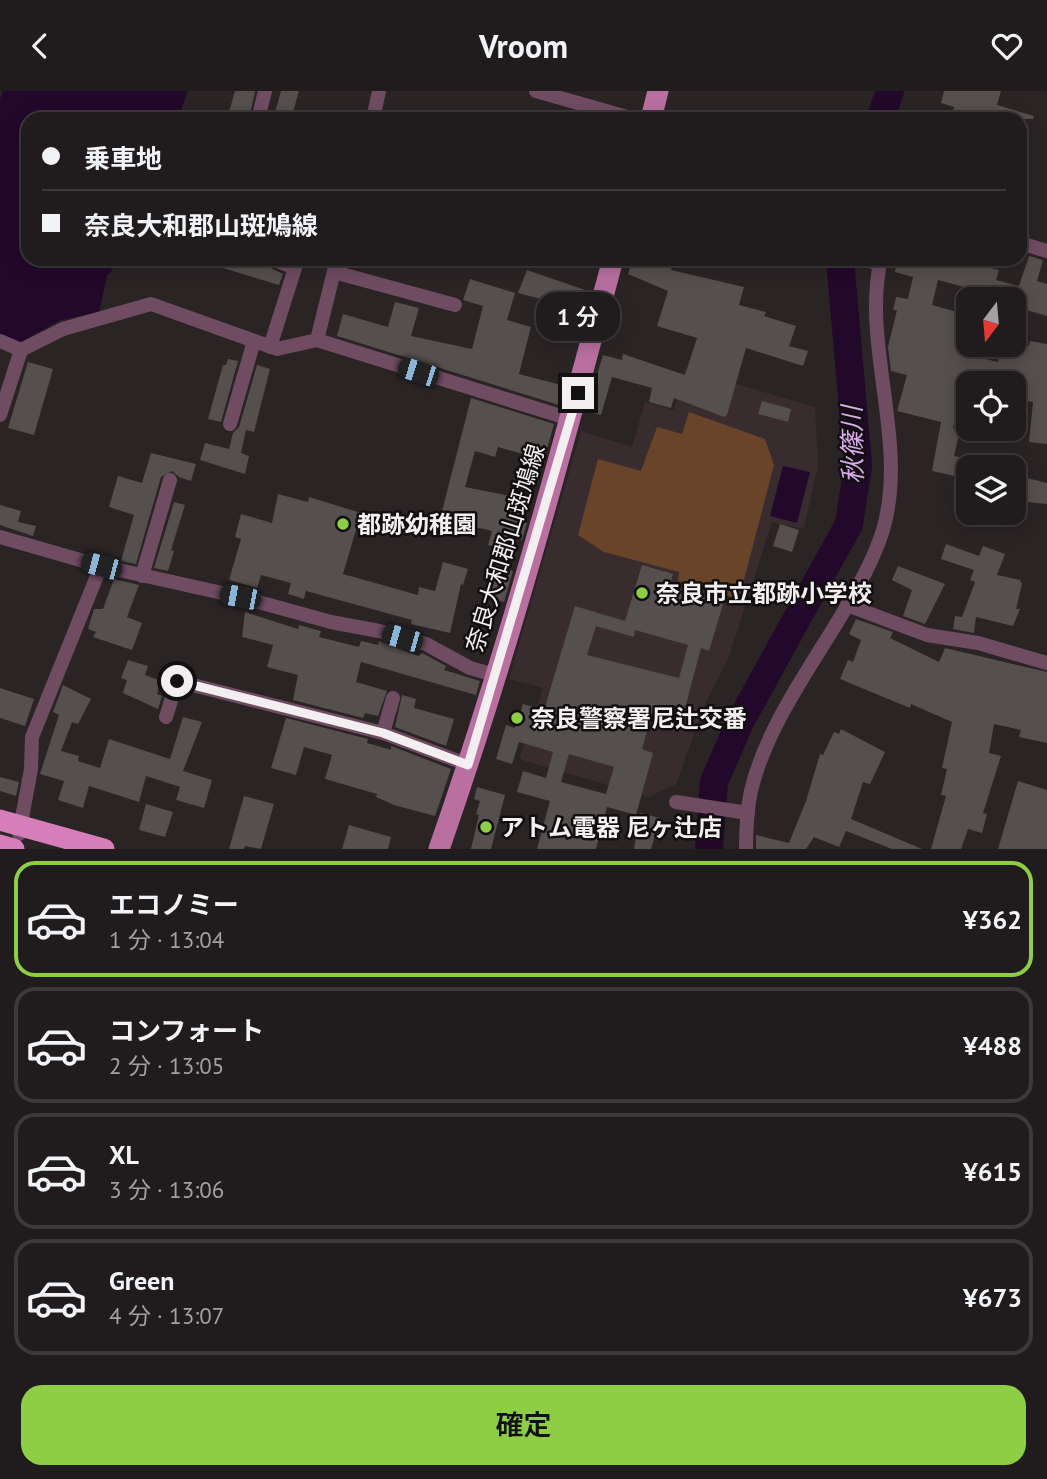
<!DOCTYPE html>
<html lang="ja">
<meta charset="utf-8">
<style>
:root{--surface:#201b1c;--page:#2d2829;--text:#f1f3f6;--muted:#a2a1a3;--line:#3d393b;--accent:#8dce44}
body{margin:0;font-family:"PT Sans","Noto Sans JP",sans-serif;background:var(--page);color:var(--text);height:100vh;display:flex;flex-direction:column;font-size:26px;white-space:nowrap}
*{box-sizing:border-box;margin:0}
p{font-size:23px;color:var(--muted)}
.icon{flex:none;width:38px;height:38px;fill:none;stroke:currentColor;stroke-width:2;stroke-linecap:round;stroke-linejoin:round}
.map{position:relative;height:758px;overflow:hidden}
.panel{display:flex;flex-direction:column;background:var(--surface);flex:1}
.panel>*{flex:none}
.banner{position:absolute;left:21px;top:21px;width:1006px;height:154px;border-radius:21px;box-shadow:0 4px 18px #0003,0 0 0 2px var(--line);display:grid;align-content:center;height:154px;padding:0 21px;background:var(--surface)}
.needle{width:46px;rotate:196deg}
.tools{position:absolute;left:956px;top:196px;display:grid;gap:14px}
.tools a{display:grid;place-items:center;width:70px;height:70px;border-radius:14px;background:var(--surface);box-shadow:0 4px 18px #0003,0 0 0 2px var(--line);font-size:35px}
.end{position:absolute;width:32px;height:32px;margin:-16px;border:9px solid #f3eff0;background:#111;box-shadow:0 0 0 4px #111}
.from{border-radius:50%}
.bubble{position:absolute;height:49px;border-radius:21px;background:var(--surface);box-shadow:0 4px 18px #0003,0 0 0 2px var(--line);font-size:23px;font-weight:600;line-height:49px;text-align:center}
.car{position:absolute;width:21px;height:42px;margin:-21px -10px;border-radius:9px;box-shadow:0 0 5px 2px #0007;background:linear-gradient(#222 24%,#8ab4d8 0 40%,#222 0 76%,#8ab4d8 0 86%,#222 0)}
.banner b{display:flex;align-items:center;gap:24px;height:66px;font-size:26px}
.banner b+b{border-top:2px solid var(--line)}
.banner i{width:18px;height:18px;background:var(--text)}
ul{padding:12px 0 0;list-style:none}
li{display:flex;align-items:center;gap:21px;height:116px;margin:0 14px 10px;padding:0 7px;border:4px solid var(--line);border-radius:21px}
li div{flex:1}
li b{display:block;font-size:26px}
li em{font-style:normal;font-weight:600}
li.selected{border-color:var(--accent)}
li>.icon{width:63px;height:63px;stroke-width:1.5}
.action{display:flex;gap:14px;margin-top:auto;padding:14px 21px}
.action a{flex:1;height:80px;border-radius:21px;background:var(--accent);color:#111;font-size:28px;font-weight:600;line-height:80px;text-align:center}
header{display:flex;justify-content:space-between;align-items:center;height:91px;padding:0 21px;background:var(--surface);font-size:32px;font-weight:600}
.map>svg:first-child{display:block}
.built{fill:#382c2f}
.green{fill:#694429}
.water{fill:#22082b}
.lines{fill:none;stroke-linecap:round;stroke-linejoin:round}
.river{stroke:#22082b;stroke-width:28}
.building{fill:#554f4d;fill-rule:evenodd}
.street{stroke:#704c63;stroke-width:14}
.primary{stroke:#b970a1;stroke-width:21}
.highway{stroke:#d67eb9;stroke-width:21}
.route{stroke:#f3eff0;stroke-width:9}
.poi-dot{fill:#8dce44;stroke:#110e0f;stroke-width:2.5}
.labels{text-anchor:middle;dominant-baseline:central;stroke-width:5;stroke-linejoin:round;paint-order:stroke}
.poi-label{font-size:24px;font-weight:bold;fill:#f3eff0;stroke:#110e0f;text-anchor:start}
.street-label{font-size:24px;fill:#f3eff0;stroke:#110e0f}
.water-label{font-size:26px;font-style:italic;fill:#d7aaeb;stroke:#110e0f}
</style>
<header><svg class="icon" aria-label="back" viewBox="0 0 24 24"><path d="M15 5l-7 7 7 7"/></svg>Vroom<svg class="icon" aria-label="heart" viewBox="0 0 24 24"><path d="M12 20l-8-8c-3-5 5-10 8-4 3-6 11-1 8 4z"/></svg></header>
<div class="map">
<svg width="1047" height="758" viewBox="0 0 1047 758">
<rect width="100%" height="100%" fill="#2a2425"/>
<path class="built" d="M685 278 815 316 818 375 804 438 772 431 729 566 706 611 676 693 649 706 522 669 520 666 543 597 509 588 581 340 632 356 645 311 674 319Z"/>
<path class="green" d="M689 321 765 348 774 374 739 508 678 490 679 481 604 461 578 444 598 368 641 380 657 336 682 343Z"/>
<g class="water">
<path d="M3 0H188L178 28H28V168H121L107 185 99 221 61 229 19 252 0 243V8Z"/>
<path d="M783 375 810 381 797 432 770 425Z"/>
</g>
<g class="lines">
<g class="river">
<path d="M880 28 890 0"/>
<path d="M709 758 714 691 740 631 849 433 858 375 840 168"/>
</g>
</g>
<g class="building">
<path d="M235 0H255L249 28H227Z"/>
<path d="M281 0H299L291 28H273Z"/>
<path d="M944 0H1001L997 14 1034 25 1033 28H985L953 20 954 16 941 12Z"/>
<path d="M1029 165 1043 169 1037 190 1047 193V225L1013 215V208H981L983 201 938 189 932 214 968 224V264L998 271 1001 254 1029 255 1030 250 1047 253V353L1029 351 1033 311 1013 307V292H968V300L962 299 953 337 960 339 954 365 968 368V388L932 380 941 331 897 320 907 284 891 280 888 256 897 219H893L896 206 908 208 913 186 895 181 898 168H959L999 179 996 189 1019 195Z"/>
<path d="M203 168H252L283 183 279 194 203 171Z"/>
<path d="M633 168H663L674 171 671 179 744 196 739 214 766 221 764 225 796 235 789 255 808 260 803 275 746 257 727 324 724 326 674 307 671 317 649 311 652 297 612 286 601 324 586 320 603 264 622 269 623 263 685 284 697 247 657 235 668 200 628 183Z"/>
<path d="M527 179 588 200 576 242 535 231 541 208 518 202Z"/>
<path d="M470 188 515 202 507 229 531 236 519 283 565 295 559 314 337 245 343 223 388 236 395 211 419 217 411 245 472 258 483 215 463 209Z"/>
<path d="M228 268 238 270 221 331 208 328 223 274H226Z"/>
<path d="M28 271 53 278 34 344 8 337Z"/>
<path d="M257 274 270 278 254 341 246 339 241 362 249 365 245 383 200 369 205 352 229 358 233 342 239 336Z"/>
<path d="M471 307 554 333 544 369 498 356 495 366 475 360 465 396 525 408 519 430 527 432 522 449 514 447 506 478 513 480 504 511 490 507 494 490 486 488 495 456 488 454 492 440 440 428Z"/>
<path d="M762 310 791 318 788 331 758 323Z"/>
<path d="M151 362 196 373 191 390 179 386 172 380 161 386 136 473 121 470 134 424 109 416 118 385 142 392Z"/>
<path d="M1019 385 1047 392V413L1017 410Z"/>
<path d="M278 403 308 411 309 406 361 422 343 483 418 504 419 496 435 500 443 471 468 478 463 494 461 493 450 542 411 533 412 529 306 500 304 508 288 503 291 492 261 484 257 497 229 489 241 448 235 446 241 423 272 432Z"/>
<path d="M174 411 185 414 171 459 174 460 168 480 154 477Z"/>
<path d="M0 414 21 420 18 431 36 435 33 445 0 434Z"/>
<path d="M780 433 799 439 792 461 773 455Z"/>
<path d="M946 453 979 465 983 455 1005 463 997 484 1020 489 1022 493 1016 518H1020L1013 535 976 526 974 542 953 538 955 525 962 526 975 491 970 489 974 479 941 468Z"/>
<path d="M642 474 673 483 670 494 724 510 709 560 701 557 685 617 672 614 668 626 652 622 642 658 653 662 636 724 607 716 596 758H537L550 710 517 701 523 680 546 687 553 661 519 651 512 673 496 668 506 634 515 637 523 613 544 619 575 515 625 530ZM596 535 634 546 635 539 688 554 679 587 587 564ZM569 663 614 676 606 703 561 691Z"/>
<path d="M898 475 945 493 925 533 903 525 912 499 892 489Z"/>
<path d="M114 488 139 494 127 526 142 532 132 559 93 546 96 541 88 538 94 518H103Z"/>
<path d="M245 521 298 538 299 534 321 540 319 546 359 556 361 550 378 554 379 550 418 565 422 562 446 575 444 579 480 590 476 604 361 571 356 591 387 600 378 625 365 622 363 627 293 609 298 584 267 576 273 554 242 546Z"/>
<path d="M856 528 893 541 890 547 939 571 945 557 1047 581V652L1019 646 1021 639 994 633 989 662 1001 665 983 722 987 723 982 742 968 738 961 758H931L946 705 941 704 947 678 942 677 952 631 911 613 910 617 840 588 848 569 853 571 861 549 849 543Z"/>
<path d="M128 569 148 575 145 584 161 590 157 603 162 605 158 618 123 602 127 589 121 587Z"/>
<path d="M63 594 91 608 78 633 72 631 61 660 79 665 78 670 100 677 109 648 170 668 183 626 202 631 183 680 212 689 204 717 176 709 180 696 146 685 139 711 89 695 83 717 58 709 64 690 40 683 59 624 53 621Z"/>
<path d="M0 597 34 608 25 635 0 627Z"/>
<path d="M402 604 416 608 414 617 454 628 446 655 395 636Z"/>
<path d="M286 627 368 648 367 652 391 659V655L451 678 435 725 394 714 376 706 377 703 325 688 332 664 304 656 296 684 271 677Z"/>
<path d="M841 638 885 661 870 693 863 691 851 728 922 758H892L846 740 839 756 814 746 806 758H756V744L789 752 806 710 820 663 823 664 834 641 839 643Z"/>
<path d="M0 686 19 691 16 705 0 700Z"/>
<path d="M1018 690 1047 699V758H998Z"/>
<path d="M477 696 505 704 491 758H471L479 724 476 723 480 710 474 708Z"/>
<path d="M244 705 274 713 261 758 245 755 244 758H229Z"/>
<path d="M146 713 173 721 165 746 139 739Z"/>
<path d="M640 722 660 727 651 758H634Z"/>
<path d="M349 734 391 746 388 758H342Z"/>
</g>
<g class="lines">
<g class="street">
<path d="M536 0 634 28"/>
<path d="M258 28 265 0"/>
<path d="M373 28 379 0"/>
<path d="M1020 152 1047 160"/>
<path d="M862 168 880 173"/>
<path d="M334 181 455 214"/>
<path d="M317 249 337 168"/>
<path d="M0 250 21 259 63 238 151 213 277 258 317 249 570 328"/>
<path d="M270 256 295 177 272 168"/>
<path d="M0 324 21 259"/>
<path d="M230 333 254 250"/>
<path d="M0 446 101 475 240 506 331 531 379 540 426 553 470 577 495 584"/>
<path d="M142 485 170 389"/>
<path d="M847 514 927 544 978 552 1047 572"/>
<path d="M166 626 177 590 383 642 469 674"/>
<path d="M383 642 393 607"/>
<path d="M676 711 748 722"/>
<path d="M19 743 31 678 32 646 101 475"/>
<path d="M746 758C746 739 747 718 751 700 766 636 811 576 844 520 859 494 874 468 883 439 909 351 861 253 881 168"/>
</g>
<g class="primary">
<path d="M651 28 658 0"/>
<path d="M439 758C507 564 560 366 613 168"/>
</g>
<g class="highway">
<path d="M0 729 104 758"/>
<path d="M0 754 14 758"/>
</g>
</g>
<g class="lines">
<path class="route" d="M177 590 383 642 468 674 578 302"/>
</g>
<g class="poi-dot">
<circle cx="343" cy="433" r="7"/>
<circle cx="642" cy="502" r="7"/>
<circle cx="517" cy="627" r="7"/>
<circle cx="486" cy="736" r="7"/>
</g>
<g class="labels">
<g class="poi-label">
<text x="357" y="433">都跡幼稚園</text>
<text x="656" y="502">奈良市立都跡小学校</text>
<text x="531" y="627">奈良警察署尼辻交番</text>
<text x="500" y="736">アトム電器 尼ヶ辻店</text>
</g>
<g class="street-label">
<text transform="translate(505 457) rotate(-73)">奈良大和郡山斑鳩線</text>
</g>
<g class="water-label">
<text transform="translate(852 354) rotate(-91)">秋篠川</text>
</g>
</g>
</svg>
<div class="tools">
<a><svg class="needle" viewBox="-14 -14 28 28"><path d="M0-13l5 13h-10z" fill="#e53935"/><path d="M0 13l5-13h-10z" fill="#a2a1a3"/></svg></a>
<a><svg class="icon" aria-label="locate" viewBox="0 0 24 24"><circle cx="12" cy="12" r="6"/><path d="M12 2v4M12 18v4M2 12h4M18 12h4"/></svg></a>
<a><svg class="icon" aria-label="layers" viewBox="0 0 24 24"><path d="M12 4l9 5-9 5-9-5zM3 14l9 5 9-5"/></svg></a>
</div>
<i class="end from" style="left:177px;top:590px"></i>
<i class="end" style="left:578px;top:302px"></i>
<div class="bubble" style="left:536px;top:201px;width:84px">1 分</div>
<i class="car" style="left:418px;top:281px;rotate:288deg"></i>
<i class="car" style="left:101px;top:475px;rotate:285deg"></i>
<i class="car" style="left:240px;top:506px;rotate:281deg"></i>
<i class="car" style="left:402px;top:547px;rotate:286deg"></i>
<div class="banner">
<b><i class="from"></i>乗車地</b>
<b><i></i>奈良大和郡山斑鳩線</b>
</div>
</div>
<section class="panel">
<ul>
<li class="selected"><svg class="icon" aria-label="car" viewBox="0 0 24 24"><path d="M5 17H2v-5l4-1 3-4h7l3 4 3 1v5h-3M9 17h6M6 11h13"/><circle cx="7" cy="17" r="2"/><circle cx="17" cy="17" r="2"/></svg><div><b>エコノミー</b><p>1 分 · 13:04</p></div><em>¥362</em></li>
<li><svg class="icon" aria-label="car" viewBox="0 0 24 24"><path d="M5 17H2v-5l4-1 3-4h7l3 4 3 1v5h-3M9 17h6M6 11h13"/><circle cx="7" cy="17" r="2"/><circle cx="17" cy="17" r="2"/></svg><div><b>コンフォート</b><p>2 分 · 13:05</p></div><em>¥488</em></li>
<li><svg class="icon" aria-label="car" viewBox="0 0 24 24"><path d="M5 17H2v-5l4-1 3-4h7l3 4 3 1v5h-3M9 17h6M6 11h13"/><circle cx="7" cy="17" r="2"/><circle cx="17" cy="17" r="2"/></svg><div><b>XL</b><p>3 分 · 13:06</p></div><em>¥615</em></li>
<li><svg class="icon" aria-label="car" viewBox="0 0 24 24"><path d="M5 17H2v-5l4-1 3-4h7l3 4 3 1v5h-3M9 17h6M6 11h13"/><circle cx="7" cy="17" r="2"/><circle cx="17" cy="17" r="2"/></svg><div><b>Green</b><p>4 分 · 13:07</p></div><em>¥673</em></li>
</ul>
<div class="action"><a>確定</a></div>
</section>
